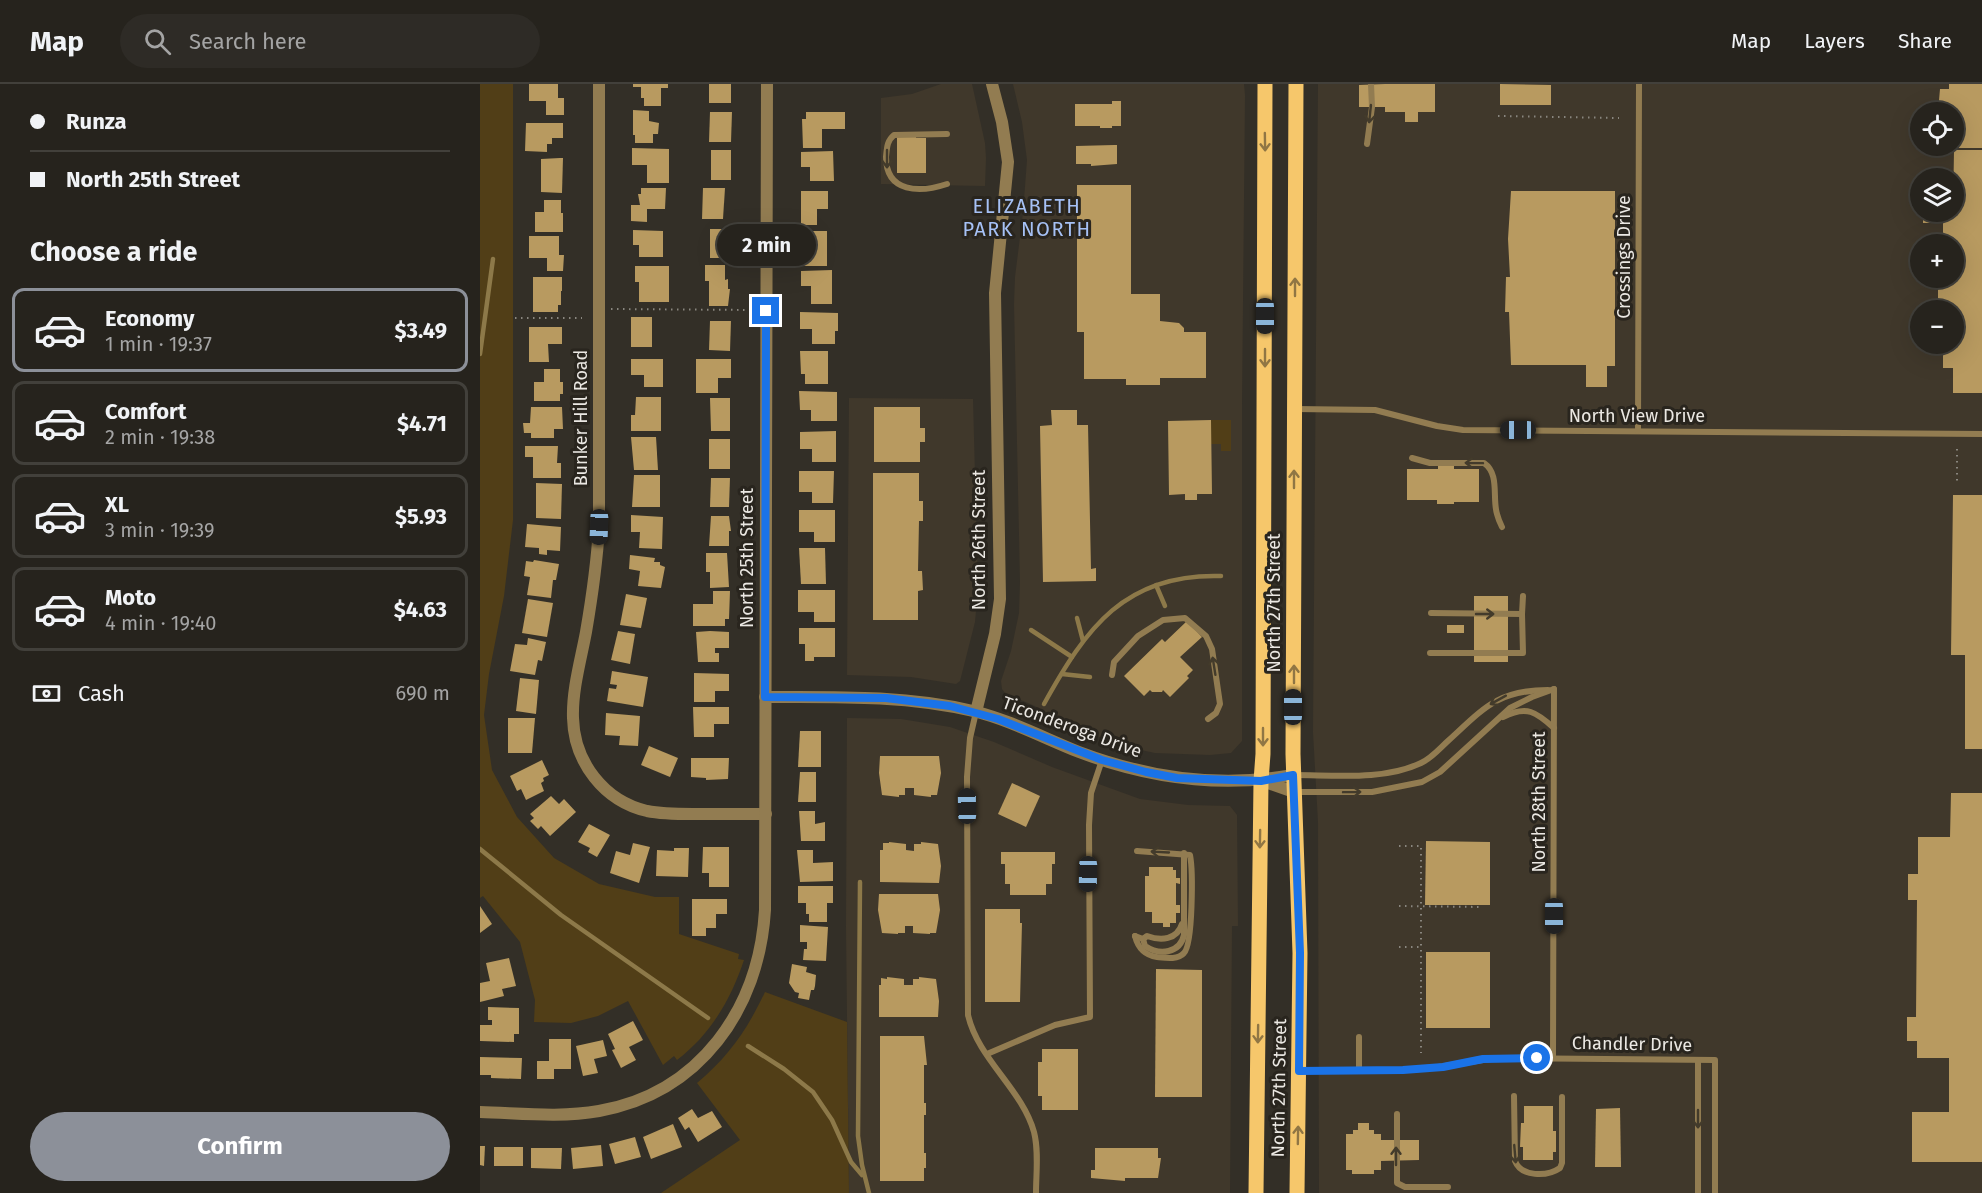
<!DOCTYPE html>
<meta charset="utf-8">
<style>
:root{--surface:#26231d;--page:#2e2b26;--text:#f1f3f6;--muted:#a4a4a4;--line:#42403b;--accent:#8c9099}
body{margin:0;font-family:"Fira Sans",sans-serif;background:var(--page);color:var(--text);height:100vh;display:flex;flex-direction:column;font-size:22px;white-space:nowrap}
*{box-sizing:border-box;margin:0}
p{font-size:20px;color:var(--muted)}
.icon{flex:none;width:33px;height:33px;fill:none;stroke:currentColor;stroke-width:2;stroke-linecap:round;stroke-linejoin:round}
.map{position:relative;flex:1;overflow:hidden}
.details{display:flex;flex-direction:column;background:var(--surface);width:480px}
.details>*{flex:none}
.banner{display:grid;align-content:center;height:132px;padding:0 30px;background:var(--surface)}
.tools{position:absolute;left:1430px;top:18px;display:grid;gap:12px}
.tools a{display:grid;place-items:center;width:54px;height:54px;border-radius:50%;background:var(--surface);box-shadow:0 6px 24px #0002,0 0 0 2px var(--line);font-size:30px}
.end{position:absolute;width:27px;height:27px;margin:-14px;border:8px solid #1a73e8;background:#fff;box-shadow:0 0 0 3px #fff}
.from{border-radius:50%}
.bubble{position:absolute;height:42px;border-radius:21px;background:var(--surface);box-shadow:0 6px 24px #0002,0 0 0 2px var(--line);font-size:20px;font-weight:700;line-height:42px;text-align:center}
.car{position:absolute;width:18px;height:36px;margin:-18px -9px;border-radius:8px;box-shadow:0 0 4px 2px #0007;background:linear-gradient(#222 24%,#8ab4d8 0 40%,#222 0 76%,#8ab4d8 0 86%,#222 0)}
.banner b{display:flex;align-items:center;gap:21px;height:57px;font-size:22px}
.banner b+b{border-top:2px solid var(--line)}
.banner i{width:15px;height:15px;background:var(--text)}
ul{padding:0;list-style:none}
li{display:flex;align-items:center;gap:18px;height:84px;margin:0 12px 9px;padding:0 18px;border:3px solid var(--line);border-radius:12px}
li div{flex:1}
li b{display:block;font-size:22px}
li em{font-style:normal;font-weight:700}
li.on{border-color:var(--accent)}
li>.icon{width:54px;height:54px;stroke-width:1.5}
h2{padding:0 30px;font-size:27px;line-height:72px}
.pay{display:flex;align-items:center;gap:15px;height:66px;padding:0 30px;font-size:22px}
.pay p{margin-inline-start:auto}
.primary-button{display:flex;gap:12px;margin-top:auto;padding:12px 30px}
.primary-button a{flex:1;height:69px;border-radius:36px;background:var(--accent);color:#fff;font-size:24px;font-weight:700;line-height:69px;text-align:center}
header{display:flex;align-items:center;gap:36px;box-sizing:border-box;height:84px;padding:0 30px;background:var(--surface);border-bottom:2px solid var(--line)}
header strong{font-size:28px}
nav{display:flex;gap:33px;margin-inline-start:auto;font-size:21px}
.search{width:420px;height:54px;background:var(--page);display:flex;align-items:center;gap:15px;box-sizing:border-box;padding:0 21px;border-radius:33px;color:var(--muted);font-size:22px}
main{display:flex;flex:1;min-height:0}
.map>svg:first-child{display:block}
.built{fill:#40382b;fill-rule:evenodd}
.green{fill:#513e17}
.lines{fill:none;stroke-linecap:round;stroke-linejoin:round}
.stream{stroke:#8d7949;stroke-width:4.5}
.building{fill:#b89a60}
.path{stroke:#89867f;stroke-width:2;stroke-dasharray:1.5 4.5;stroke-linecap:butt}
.service{stroke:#927c51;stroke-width:6}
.minor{stroke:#927c51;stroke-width:12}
.primary{stroke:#f6c76b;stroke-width:15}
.oneway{stroke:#433b2b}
.oneway2{stroke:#907644}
.route{stroke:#1a73e8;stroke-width:8}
.labels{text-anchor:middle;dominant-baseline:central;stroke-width:6;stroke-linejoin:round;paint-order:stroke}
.street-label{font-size:18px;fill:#ebe8e3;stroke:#29251e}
.neighbourhood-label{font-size:20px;letter-spacing:1.5px;fill:#a6c1f5;stroke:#29251e}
</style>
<header>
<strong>Map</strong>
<div class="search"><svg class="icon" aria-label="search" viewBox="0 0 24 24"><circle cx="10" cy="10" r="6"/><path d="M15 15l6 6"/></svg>Search here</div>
<nav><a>Map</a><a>Layers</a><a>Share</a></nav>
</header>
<main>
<section class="details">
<div class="banner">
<b><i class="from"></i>Runza</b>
<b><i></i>North 25th Street</b>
</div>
<h2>Choose a ride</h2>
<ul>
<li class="on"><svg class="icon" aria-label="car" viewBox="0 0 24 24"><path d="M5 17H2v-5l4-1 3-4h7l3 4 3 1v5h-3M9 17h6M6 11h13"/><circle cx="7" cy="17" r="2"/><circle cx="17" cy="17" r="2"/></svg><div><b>Economy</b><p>1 min · 19:37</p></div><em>$3.49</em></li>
<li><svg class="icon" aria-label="car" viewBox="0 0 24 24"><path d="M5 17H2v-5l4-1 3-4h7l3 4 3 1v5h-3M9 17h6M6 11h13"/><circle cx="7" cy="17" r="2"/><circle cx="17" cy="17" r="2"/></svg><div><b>Comfort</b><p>2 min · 19:38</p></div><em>$4.71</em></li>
<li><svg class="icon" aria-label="car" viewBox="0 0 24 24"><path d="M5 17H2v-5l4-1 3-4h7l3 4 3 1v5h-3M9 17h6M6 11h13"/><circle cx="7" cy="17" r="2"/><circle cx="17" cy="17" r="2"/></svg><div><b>XL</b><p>3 min · 19:39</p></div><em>$5.93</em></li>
<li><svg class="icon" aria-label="car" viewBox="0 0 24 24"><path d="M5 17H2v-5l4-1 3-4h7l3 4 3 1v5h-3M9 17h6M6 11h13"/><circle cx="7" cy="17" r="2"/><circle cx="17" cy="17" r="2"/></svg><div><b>Moto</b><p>4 min · 19:40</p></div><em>$4.63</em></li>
</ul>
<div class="pay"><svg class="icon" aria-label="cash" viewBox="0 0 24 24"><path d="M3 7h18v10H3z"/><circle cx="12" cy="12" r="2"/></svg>Cash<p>690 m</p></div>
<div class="primary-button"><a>Confirm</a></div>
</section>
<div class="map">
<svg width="1502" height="1109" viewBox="0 0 1502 1109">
<rect width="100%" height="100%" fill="#332f27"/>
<g class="built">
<path d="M461 0H492L505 59 506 74 505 102 401 100V14L432 10Z"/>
<path d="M533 0H764L765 11 762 321V657L751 669 730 671 675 669 642 662 558 628 559 624 525 609 522 605 521 597 531 567 539 529 540 498 534 220 535 193 543 129 547 76 542 38Z"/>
<path d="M838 0H1502V1109H839L838 738 833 648ZM1440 28H1473V62H1440ZM1440 94H1473V128H1440ZM1440 160H1473V194H1440ZM1440 226H1473V260H1440Z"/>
<path d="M369 314 493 315 498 505 495 538 480 597 476 600 431 593 367 591Z"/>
<path d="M367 634 421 635 470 643 514 658 572 683 660 715 708 721 750 722 757 731 758 842H752L750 1109H369L366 843Z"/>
</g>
<g class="green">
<path d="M0 0H33V436L24 512 9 590 4 631 12 686 37 733 74 774 119 800 175 813H199V850L259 870 258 875 264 876C251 915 231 950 197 976L194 972 183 981 148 917 118 932 91 939 54 938 55 916 40 858 3 812 0 814Z"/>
<path d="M731 336H751V367H741V360H731Z"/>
<path d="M285 908 367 938 369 1109H181L260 1056 217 999C249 972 267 946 285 908Z"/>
</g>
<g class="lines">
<g class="stream">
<path d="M0 270 13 175"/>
<path d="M676 501 685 522"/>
<path d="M597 534 603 557"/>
<path d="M551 546 592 573"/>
<path d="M582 590 610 593"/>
<path d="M564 620C606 544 645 489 741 492"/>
<path d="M0 765 81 831 228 934"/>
<path d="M380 798 378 1052 382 1081 389 1109"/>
<path d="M268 962 304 985 333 1008 352 1036 371 1078 382 1091"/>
</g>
</g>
<g class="building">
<path d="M49 0H78V14H84V31H66V17H49Z"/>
<path d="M153 0H188V4H181V22H164V14H161V3H153Z"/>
<rect x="229" y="0" width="22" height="19"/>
<path d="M905 0H955V28H938V38H925V28H905V23H879V1Z"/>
<path d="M1020 0 1071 1V21H1020Z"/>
<path d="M1469 0H1502V64H1460V62H1473V28H1458L1460 5H1469Z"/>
<path d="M632 17H641V42H632V44H620V42H595V20H632Z"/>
<path d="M153 26 169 27V37L179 39 178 50H173V59H155V51H153Z"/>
<path d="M230 28H252L251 58H229Z"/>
<path d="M326 28H365V45H342V64H323L322 35H326Z"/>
<path d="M46 39H83V54H72V60H67V68L45 67Z"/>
<path d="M436 52V54H446V89H417V53Z"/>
<path d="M634 61H637V80L611 82V80H596V62Z"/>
<path d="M152 64 189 65V99H167V81H152Z"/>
<rect x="231" y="66" width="20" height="30"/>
<path d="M1474 66H1502V309H1473V284H1463V260H1473V226H1458V194H1473V160H1458V156H1463V139H1443V128H1473Z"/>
<path d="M353 67 354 97H330V83H321V68Z"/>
<path d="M80 74H83L82 109 61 108V75Z"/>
<path d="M597 101H651V210H680V237L699 239 704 244V248H726V294H680V301H646V295H604V248H597Z"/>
<path d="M161 104H186L185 125H167V138L151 137V121H160L158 110H161Z"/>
<path d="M223 104H245L243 135H222Z"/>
<path d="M321 107H348V125H337V141H321Z"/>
<path d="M1031 107H1135V282H1127V303H1106V281H1031L1029 228H1025L1026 193H1030L1028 155Z"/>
<path d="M64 116H81V129H83V148H55V128H64Z"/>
<rect x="230" y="145" width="19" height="29"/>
<path d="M153 146 183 147V173H159V161H153Z"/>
<path d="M320 147H347V182H321Z"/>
<path d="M49 152H79V171H84L83 187H67V174H49Z"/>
<path d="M225 181H245V196L248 195V205H250L248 222H229V197H225Z"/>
<path d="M155 182H189V218H159V198H155Z"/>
<path d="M352 186V220H331V202H321V187Z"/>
<path d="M53 193H82V207H81V221H78V228H53Z"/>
<path d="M320 228 358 229V247H355V260H332V245H320Z"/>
<rect x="151" y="233" width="21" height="30"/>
<path d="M230 237H251L250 267 229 266Z"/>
<path d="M49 243H82V260H68L69 278H49Z"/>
<path d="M320 267H348V300H325V290H321Z"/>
<path d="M151 275H183V303H164V291H151Z"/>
<path d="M216 275H251V294H238V309H216Z"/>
<path d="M64 285H80V298H83V310H80V317H54V298H64Z"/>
<path d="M319 307 357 308V337H331V326H320Z"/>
<path d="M156 313H181V347H151V331H155Z"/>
<path d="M230 314H250V347H231Z"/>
<path d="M51 323H82L83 345H74V354H51V349H44L43 339H50Z"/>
<path d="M394 323H440V344H445V358H440V378H394Z"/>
<path d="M571 326H597V341H608L611 485 616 484V497L563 498 560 342 572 341Z"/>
<path d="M731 336 732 410H717V416H705V410L689 411 688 337Z"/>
<path d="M356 347V378H332V365H320V348Z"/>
<path d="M151 353H176L178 386H154Z"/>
<rect x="229" y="355" width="21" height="30"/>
<path d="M45 362H78L77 379H81V394H53V373H45Z"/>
<path d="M958 381H974V385H999V418H974V420H957V416H927V385H958Z"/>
<path d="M319 387H354L353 419H332V408H319Z"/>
<path d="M393 389H439V417H443V437H439L438 487H442L443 506 438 507V536H393Z"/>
<path d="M154 391H180V423H152Z"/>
<path d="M231 394H250L249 423H230Z"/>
<path d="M56 399 82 400 81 435 56 434Z"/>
<path d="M1473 411H1502V665H1485V571H1471Z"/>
<path d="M319 426H355V458H334V448H319Z"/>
<path d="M151 431 183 433 182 465 159 464 160 448H151Z"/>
<path d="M231 432H249L251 447H249V462H229Z"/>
<path d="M47 440 81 443 80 467 67 466V471L59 470V464L45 463Z"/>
<path d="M319 464H345L346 500H321Z"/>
<path d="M226 469H247L249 503 230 504V488H226Z"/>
<path d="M150 471 175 474 174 478H180V481L185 483 181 504 158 502 160 487 149 485Z"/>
<path d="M54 476 79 480 76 496H73L71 514 47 511 50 493 44 492 46 477 53 478Z"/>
<path d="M318 506H355V538H334V528H318Z"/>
<path d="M233 507H250L249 535H245V542H213V520H233Z"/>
<path d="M146 510 167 514 161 544 140 541Z"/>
<rect x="994" y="512" width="34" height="66"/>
<path d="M48 515 73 519 67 553 42 549Z"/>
<path d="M707 537 722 553 700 573 713 586 707 592 709 594 690 613 683 606 682 608H672L670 606 664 612 644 592 682 555 685 558Z"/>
<rect x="967" y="541" width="17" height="8"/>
<path d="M319 544H355V573H334V577H325V560H319Z"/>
<path d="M138 547 155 550 150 580 131 576Z"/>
<path d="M230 547 249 548V564H235V569H239V578H218L216 548Z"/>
<path d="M48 554 66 558 62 577 58 576 55 591 30 587 35 560 47 561Z"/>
<path d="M132 587 168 593 163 623 127 617 129 604 136 605 137 601 130 600Z"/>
<path d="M214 589 249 590V607H235V618H214Z"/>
<path d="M40 594 59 596 56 630 36 627Z"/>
<path d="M213 623H249V640H234V653H214Z"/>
<path d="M126 629 160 632 158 662 139 661 140 652 125 651Z"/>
<path d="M28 634H55L52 669H28Z"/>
<path d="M320 647H341V683H318Z"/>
<path d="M169 662 198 674 190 693 161 681Z"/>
<path d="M400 672H459L461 689 457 711H451V713L434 711V704H425V711H419V713L402 711 399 689Z"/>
<path d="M211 674H249L248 695 226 696V694L211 693Z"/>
<path d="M62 676 69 691 63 694 64 697 61 699 64 707 46 716 41 705 37 707 30 692Z"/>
<path d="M320 688H336V718H318Z"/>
<path d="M532 699 560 712 546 743 518 730Z"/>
<path d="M1471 709H1502V1078H1432V1028H1469V974H1437V957H1427V933H1436L1437 816H1428V790H1438V753H1470Z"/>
<path d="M71 712 79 720 84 715 96 728 70 752 61 742 58 745 50 737 54 734 50 730Z"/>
<path d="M319 727H335V740L345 738V757H321Z"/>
<path d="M109 740 130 751 117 773 108 768 110 764 98 758Z"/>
<path d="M946 757 1010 758V821H945Z"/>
<path d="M409 758 426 760V766L434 767V760H441V758L458 760 461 782 459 799 400 798V766H403V759H409Z"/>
<path d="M153 759 170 763 159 799 130 789 136 767 150 771Z"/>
<path d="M223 763H249V803H229V789H222Z"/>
<path d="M194 764H209L208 793 176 792 177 766 194 767Z"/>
<path d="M317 766H333V779L353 778V797L320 798Z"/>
<path d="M521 768H575V780H572V800H566V811H530V800H525V780H521Z"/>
<path d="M669 783H693V786H696V794H700V800L696 799V821H700V829H696V839H690V843H683V839H672V828H665V792H669Z"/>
<path d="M318 802H353V819H347V838H329V830H326V819H318Z"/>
<path d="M399 810H458L460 826 456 849H450V850L433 849V842H425V849H418V850L402 849 398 826Z"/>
<path d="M212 815H247V830H236V844H226V852H212Z"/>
<path d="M0 822 12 840 0 849Z"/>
<path d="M505 825H540V839H542L540 918H505Z"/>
<path d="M320 841 348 843 346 877 323 876 324 865H327V858H320Z"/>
<rect x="946" y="868" width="64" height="76"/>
<path d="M29 874 36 902 22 905 24 912 0 918V899L10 897 6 879Z"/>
<path d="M312 880 327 883 326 888 336 891 335 902 334 906H331L329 916 318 914 319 909 315 908 309 899Z"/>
<path d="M676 885 722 886V1013H675Z"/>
<path d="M407 893 424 895V901H433V895H439V893L456 895 459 917 458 933H399V901H401V894L407 895Z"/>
<path d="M8 923 39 924V950H34V958L0 957V941H12V936H8Z"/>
<path d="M153 937 163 956 149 963 156 976 141 984 132 966 135 965 128 950Z"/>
<path d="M400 952H444L447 981H444V1019H446V1031H444V1069H446V1084H444V1097H400Z"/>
<path d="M69 955H91V985H74V995H57V977H69Z"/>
<path d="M123 956 127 972 114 975 118 989 103 992 96 962Z"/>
<path d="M562 965H598V1026H562V1012H558V978H562Z"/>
<path d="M0 973 42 974 41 995 11 994V991H0Z"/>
<path d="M1044 1022H1073V1047H1076V1068H1073V1076H1043V1063H1040L1041 1039H1044Z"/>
<path d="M1140 1024 1141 1083H1115L1116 1025Z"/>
<path d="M212 1025 218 1034 232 1027 242 1043 218 1058 209 1043 205 1046 198 1034Z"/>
<path d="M878 1039H889V1046H894V1050H901V1056H939V1076L901 1077V1086H894V1090H872V1086H866V1050H873V1046H878Z"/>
<path d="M193 1040 202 1063 171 1075 163 1053Z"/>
<path d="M155 1053 161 1073 135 1080 129 1060Z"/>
<path d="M121 1061 123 1082 93 1085 91 1064Z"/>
<path d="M0 1062H5L4 1082 0 1081Z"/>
<rect x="14" y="1063" width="29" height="19"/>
<path d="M51 1064H82L81 1085 51 1084Z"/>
<path d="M615 1064H678V1074H681L678 1094H645V1097L611 1094V1086H615Z"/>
</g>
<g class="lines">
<g class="path">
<path d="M1018 32 1139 34"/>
<path d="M131 225 275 226"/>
<path d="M35 234H102"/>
<path d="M1477 365V399"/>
<path d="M919 762H941V969"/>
<path d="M919 822 1002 823"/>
<path d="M919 863H941"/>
</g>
<g class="service">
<path d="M887 60 892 23 891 0"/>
<path d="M467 100C440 109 406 109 406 73 407 63 407 57 414 51L467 50"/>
<path d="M815 325 895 326 957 342 983 346 1502 350"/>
<path d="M1158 347 1159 0"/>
<path d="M932 374 950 379H1004C1020 390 1012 414 1017 430 1018 434 1020 439 1022 443"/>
<path d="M951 529 1042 530 1043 512"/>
<path d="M950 569H1043L1042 530"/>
<path d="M632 591 634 578 658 552 683 536 705 534 726 552 732 565 740 620 736 629 728 635"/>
<path d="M496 628 490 654 487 693 488 931C498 975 542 1005 554 1048 559 1067 556 1090 556 1109"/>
<path d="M1023 633C1047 621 1056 628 1074 644"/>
<path d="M813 691C854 691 903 697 941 679 952 674 960 664 969 656 1004 624 1018 606 1068 606"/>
<path d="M816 708H892L942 698 960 688 1030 624 1052 613 1074 605"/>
<path d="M655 852C658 864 664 871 677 873 686 874 698 876 704 869 713 860 713 786 710 771L657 767"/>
<path d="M655 852 663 855 665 862C680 872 700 869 704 851V769"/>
<path d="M663 855 667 852C681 857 697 856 702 840"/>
<path d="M879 953V986"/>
<path d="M507 970 575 941 610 933 609 741 611 709 622 676"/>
<path d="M1073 974 1074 605"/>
<path d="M819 987C859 986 899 988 939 985 967 983 994 976 1021 974L1235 976V1109"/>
<path d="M1034 1012 1035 1077C1041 1093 1067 1093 1080 1084L1082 1079V1013"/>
<path d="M917 1030V1099L925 1103H968"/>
<path d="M1218 1109V976"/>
</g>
<g class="minor">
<path d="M119 0V443C117 478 112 513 106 548 101 575 92 606 93 634 94 678 124 717 167 727 182 730 198 730 213 730 237 730 262 730 286 730"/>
<path d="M285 613C355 613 425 611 493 627 530 636 564 654 599 668 668 694 741 704 813 691"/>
<path d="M496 628 515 550 520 515 515 209 528 78 522 38 512 0"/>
<path d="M782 697 814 708"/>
<path d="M0 1028C39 1029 80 1034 119 1027 220 1009 279 925 285 826L287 0"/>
</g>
<g class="primary">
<path d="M816 0 813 670 820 869 817 1109"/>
<path d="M776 1109 781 697 783 670 785 0"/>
</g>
</g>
<defs><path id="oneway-shaft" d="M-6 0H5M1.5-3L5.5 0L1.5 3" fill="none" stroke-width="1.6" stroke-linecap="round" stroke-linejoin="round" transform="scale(1.5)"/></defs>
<g class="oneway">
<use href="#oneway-shaft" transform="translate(890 30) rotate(96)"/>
<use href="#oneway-shaft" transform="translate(407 75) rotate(90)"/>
<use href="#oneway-shaft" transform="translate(994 379) rotate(-179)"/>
<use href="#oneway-shaft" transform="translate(1005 530)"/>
<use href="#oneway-shaft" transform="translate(734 582) rotate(-99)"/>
<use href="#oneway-shaft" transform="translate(1018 616) rotate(151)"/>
<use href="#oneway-shaft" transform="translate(872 708) rotate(-1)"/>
<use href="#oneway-shaft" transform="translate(680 768) rotate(-177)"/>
<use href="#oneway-shaft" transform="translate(1218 1035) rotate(90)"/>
<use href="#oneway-shaft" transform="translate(1035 1070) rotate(85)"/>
<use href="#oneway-shaft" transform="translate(916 1072) rotate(-90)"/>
</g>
<g class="oneway2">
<use href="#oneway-shaft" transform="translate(785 58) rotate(89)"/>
<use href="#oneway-shaft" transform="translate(815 203) rotate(-90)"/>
<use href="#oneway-shaft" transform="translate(785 274) rotate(90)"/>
<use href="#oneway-shaft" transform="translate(814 395) rotate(-90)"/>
<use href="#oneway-shaft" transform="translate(814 590) rotate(-90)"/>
<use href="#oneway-shaft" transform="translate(783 653) rotate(90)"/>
<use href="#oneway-shaft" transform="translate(780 755) rotate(91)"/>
<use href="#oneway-shaft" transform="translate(778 950) rotate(91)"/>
<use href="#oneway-shaft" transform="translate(818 1051) rotate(-89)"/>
</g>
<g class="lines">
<path class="route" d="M286 227 285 613 406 614 470 622 518 635 622 676 666 688 697 694 781 697 813 691 820 869 819 987 923 986 963 983 1003 975 1057 974"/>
</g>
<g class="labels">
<g class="street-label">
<text transform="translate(1144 173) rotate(-90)">Crossings Drive</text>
<text x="1157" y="332">North View Drive</text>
<text transform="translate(101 334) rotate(-90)">Bunker Hill Road</text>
<text transform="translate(499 456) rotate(-90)">North 26th Street</text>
<text transform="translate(267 474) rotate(-90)">North 25th Street</text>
<text transform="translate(794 519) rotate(-90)">North 27th Street</text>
<text transform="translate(592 643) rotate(20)">Ticonderoga Drive</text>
<text transform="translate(1059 718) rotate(-90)">North 28th Street</text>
<text transform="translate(1152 960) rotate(1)">Chandler Drive</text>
<text transform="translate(799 1004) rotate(-89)">North 27th Street</text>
</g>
<g class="neighbourhood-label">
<text x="547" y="122">ELIZABETH<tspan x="547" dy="23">PARK NORTH</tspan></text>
</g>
</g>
</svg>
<div class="tools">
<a><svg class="icon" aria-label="locate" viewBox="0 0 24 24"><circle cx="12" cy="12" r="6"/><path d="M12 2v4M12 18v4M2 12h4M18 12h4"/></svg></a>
<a><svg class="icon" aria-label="layers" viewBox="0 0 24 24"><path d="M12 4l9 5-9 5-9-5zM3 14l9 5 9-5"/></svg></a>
<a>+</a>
<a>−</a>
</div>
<i class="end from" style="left:1057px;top:974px"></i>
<i class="end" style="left:286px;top:227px"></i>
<div class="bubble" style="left:237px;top:140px;width:99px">2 min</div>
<i class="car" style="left:785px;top:232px;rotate:180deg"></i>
<i class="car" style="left:1038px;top:346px;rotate:270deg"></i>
<i class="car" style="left:119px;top:443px;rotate:182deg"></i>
<i class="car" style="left:813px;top:623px;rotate:0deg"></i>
<i class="car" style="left:487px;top:722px;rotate:359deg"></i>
<i class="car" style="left:608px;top:790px;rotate:181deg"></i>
<i class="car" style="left:1074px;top:832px;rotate:180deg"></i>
</div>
</main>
